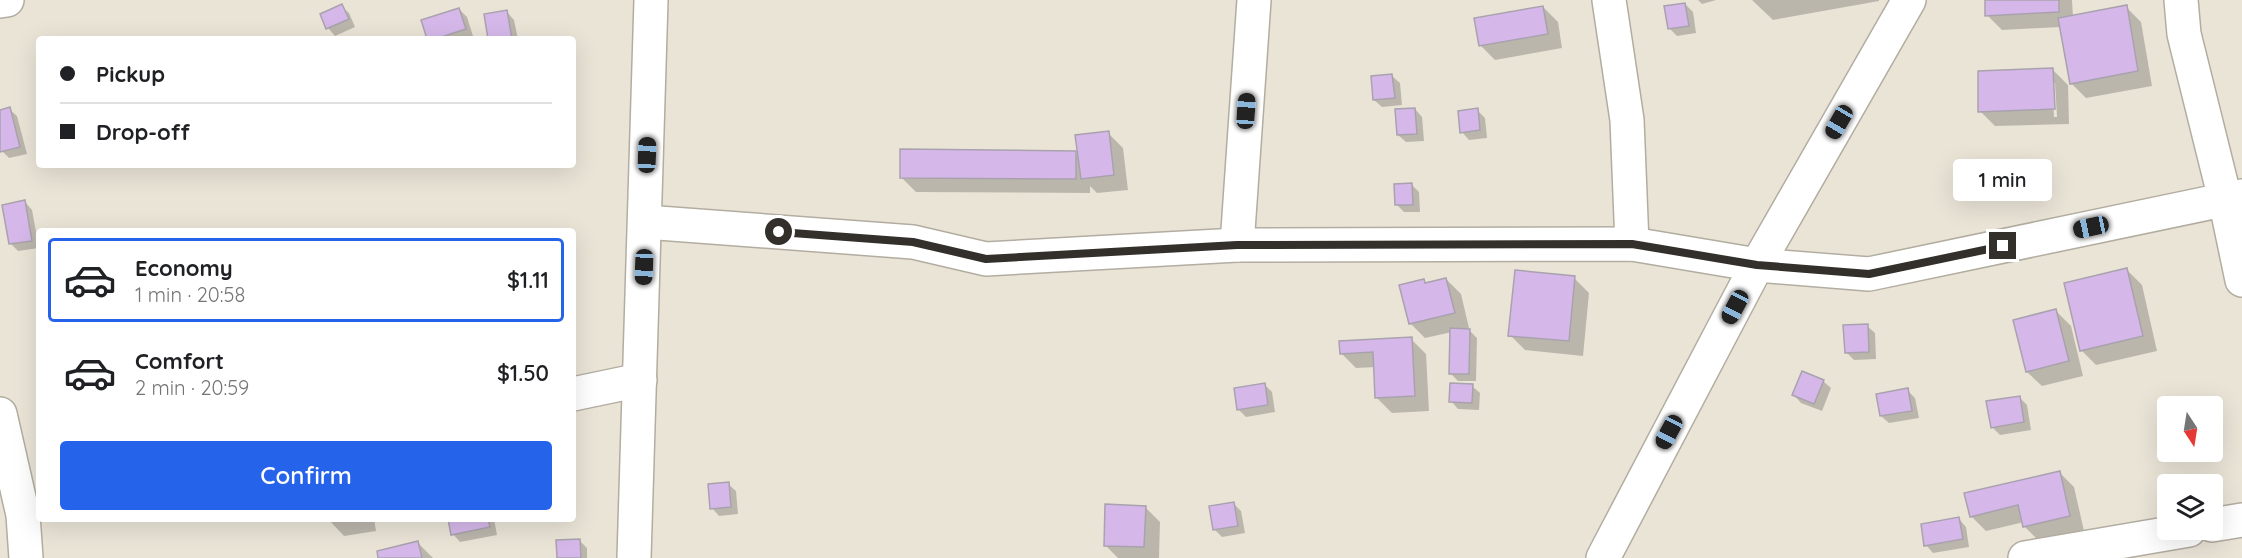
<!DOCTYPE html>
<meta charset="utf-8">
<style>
:root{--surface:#fff;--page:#f2f2f2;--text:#202124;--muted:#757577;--line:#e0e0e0;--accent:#2563eb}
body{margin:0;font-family:Quicksand,sans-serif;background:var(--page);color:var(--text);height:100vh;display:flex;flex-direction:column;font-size:22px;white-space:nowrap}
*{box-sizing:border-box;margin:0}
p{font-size:20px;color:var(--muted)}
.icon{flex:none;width:33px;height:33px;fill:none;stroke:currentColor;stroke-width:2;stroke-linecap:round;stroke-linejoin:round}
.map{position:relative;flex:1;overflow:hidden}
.side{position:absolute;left:36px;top:228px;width:540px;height:294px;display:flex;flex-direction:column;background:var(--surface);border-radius:6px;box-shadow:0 6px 24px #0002}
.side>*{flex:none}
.guide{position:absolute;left:36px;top:36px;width:540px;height:132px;border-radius:6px;box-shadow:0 6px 24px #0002;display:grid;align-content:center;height:132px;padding:0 24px;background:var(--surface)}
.needle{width:39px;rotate:168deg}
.controls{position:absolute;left:2157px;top:396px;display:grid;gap:12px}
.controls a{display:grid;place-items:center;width:66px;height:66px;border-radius:6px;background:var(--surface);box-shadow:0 6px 24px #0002;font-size:30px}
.end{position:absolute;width:27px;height:27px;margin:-14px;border:8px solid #33302b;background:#fff;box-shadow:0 0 0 3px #fff}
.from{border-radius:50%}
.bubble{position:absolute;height:42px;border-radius:6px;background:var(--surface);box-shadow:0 6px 24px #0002;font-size:20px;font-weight:600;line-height:42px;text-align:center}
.car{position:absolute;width:18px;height:36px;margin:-18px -9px;border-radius:8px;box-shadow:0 0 4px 2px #0007;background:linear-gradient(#222 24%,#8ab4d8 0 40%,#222 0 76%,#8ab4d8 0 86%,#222 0)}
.guide b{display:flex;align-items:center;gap:21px;height:57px;font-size:22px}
.guide b+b{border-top:2px solid var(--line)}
.guide i{width:15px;height:15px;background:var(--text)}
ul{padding:10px 0 0;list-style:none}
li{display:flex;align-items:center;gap:18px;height:84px;margin:0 12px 9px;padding:0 12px;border:3px solid transparent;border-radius:6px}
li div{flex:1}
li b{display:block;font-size:22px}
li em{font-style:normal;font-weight:600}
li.active{border-color:var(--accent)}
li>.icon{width:54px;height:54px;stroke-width:1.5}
.action{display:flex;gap:12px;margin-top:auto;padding:12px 24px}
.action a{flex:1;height:69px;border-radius:6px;background:var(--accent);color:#fff;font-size:24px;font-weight:600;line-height:69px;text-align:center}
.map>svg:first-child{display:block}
.shadow{fill:#0003;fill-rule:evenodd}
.building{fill:#d5b8e9;stroke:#a9a2ae;stroke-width:1.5}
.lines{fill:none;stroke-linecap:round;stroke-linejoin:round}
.street-casing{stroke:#b2ada0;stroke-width:36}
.secondary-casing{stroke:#b2ada0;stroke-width:36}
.street{stroke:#fff;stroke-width:33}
.secondary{stroke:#fff;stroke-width:33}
.route{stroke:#33302b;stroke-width:8}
</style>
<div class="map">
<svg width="2242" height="558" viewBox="0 0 2242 558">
<rect width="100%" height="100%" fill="#eae4d7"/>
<g class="shadow">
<path d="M1698 0H1716L1702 4Z"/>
<path d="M1752 0H1879V1L1773 20Z"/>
<path d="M1986 0H2072L2073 17 2126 7 2141 22 2152 86 2086 98 2071 83 2061 27 2002 30 1987 15Z"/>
<path d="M1685 4 1693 12 1696 33 1677 36 1669 28Z"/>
<path d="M341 6 349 13 355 27 335 36 328 28Z"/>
<path d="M1543 7 1558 22 1562 48 1495 60 1480 45Z"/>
<path d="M459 9 467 17 473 36 465 39H428Z"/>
<path d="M507 12 514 20 518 39H489Z"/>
<path d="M2053 70 2068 85 2069 124 1995 126 1980 111ZM2052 83H2055L2057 117H2054Z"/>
<path d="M1392 76 1400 83 1402 105 1382 107 1374 100Z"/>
<path d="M9 109 17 116 27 154 9 158 2 151 0 145V111Z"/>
<path d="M1415 109 1422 117 1424 141 1406 142 1398 135Z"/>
<path d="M1477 110 1485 118 1487 138 1469 140 1462 132Z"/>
<path d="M1108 133 1123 148 1128 190 1097 193 1090 186V193L916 192 901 177 1075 152 1080 157Z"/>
<path d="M1412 185 1419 192 1420 212H1404L1396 204Z"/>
<path d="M25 202 32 210 39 248 18 251 11 244Z"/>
<path d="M2127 270 2142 285 2157 351 2096 365 2081 350Z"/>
<path d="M1574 278 1589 293 1583 356 1525 350 1510 335Z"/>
<path d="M1446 279 1461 294 1469 328H1467L1477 338 1476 381H1458L1450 373 1452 332 1425 338 1410 323 1423 281 1426 284Z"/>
<path d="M2056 311 2071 326 2083 376 2042 386 2027 372Z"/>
<path d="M1867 326 1875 333 1876 359 1854 360 1846 352Z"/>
<path d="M1411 339 1426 354 1429 411 1392 413 1377 398 1376 367 1356 368 1341 353Z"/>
<path d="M1823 381 1831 388 1822 411 1801 403 1794 395Z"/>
<path d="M1264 384 1272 392 1275 412 1246 417 1238 409Z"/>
<path d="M1472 386 1480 393 1479 410 1458 409 1451 401Z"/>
<path d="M1907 390 1915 398 1919 418 1889 423 1881 416Z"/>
<path d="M2019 397 2027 405 2031 430 2000 435 1992 427Z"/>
<path d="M2059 472 2074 487 2084 531 2039 541 2024 526V522L1986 531 1971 516Z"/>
<path d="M728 484 736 491 738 514 719 516 712 508Z"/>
<path d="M1233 503 1241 511 1245 533 1222 537 1214 529Z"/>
<path d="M1145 507 1160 522 1159 558H1118L1105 545Z"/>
<path d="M328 519H374L376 531 344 536Z"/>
<path d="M450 519H494L497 535 460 542 453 534Z"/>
<path d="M1959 519 1966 527 1969 547 1933 553 1926 545Z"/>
<path d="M579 540 587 548V558H558Z"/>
<path d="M418 543 433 558H380Z"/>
</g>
<g class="building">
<path d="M1985 0H2059V12L1985 16Z"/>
<path d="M1685 3 1689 26 1668 29 1664 6Z"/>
<path d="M342 4 349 19 326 29 320 14Z"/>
<path d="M2127 5 2138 71 2070 84 2058 18Z"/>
<path d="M1543 6 1548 34 1479 46 1474 18Z"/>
<path d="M459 8 466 29 435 39H427L421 20Z"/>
<path d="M507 10 512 39H488L484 14Z"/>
<path d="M2053 68 2055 109 1978 112V71Z"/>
<path d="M1392 74 1395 98 1373 100 1371 76Z"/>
<path d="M10 107 20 147 0 152V110Z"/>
<path d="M1415 108 1417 134 1397 135 1395 109Z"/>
<path d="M1478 108 1480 130 1460 133 1458 111Z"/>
<path d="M1109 131 1114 175 1081 179 1075 135Z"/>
<path d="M900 149 1076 151V179L900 178Z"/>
<path d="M1412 183 1413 205H1395L1394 184Z"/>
<path d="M25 200 32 241 9 244 2 205Z"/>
<path d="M2127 268 2143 336 2080 351 2064 283Z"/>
<path d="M1515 270 1575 276 1569 341 1508 336Z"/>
<path d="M1446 278 1455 313 1409 324 1399 285 1424 279 1425 283Z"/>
<path d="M2056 309 2069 361 2026 372 2013 320Z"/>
<path d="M1868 324 1869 352 1845 353 1843 325Z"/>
<path d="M1450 328 1470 329 1469 374H1449Z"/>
<path d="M1412 337 1415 396 1375 398 1373 352 1340 354 1339 341Z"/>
<path d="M1802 371 1824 380 1814 404 1792 395Z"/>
<path d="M1265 383 1268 405 1237 410 1234 388Z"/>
<path d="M1450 383 1473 384 1472 403 1449 402Z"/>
<path d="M1908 388 1912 411 1880 416 1876 394Z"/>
<path d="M2020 396 2024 422 1991 428 1986 401Z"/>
<path d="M2060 471 2070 516 2023 527 2018 505 1970 517 1964 493Z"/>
<path d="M729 482 731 507 710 509 708 484Z"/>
<path d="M1234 502 1238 526 1213 530 1209 506Z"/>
<path d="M1105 504 1146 506 1144 547 1104 546Z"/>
<path d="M1959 517 1963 539 1924 546 1921 524Z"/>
<path d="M448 519H488L490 527 451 535Z"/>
<path d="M580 539 581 558H557L556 540Z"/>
<path d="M418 541 422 558H378L377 551Z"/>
</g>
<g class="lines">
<g class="street-casing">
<g id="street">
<path d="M1609 0 1627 120 1632 244"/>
<path d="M2181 0 2184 34 2225 199 2242 280"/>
<path d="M0 1 7 0"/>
<path d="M645 222 913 242 986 259 1237 245 1632 244 1757 265 1869 274 2242 196"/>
<path d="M1237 245 1254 0"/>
<path d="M573 394 640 380"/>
<path d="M0 414 23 515 26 558"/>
<path d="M2212 525 2242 520"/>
<path d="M1603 558 1757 265 1909 0"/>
<path d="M2025 558 2189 530"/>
</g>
</g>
<g class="secondary-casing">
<path id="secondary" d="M634 558 651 0"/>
</g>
<use href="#street" class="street"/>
<use href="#secondary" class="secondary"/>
</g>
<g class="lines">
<path class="route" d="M779 232 913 242 986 259 1237 245 1632 244 1757 265 1869 274 2003 246"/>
</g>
</svg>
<div class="controls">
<a><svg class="needle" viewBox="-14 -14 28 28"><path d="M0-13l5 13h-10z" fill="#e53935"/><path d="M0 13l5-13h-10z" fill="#757577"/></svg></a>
<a><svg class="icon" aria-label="layers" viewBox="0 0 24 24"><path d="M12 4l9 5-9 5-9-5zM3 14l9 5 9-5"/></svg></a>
</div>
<i class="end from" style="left:779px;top:232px"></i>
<i class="end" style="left:2003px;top:246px"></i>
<div class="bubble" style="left:1953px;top:159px;width:99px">1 min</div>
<i class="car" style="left:1246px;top:111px;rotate:4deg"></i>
<i class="car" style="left:1839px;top:122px;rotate:210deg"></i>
<i class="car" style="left:647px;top:155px;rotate:2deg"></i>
<i class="car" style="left:2091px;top:227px;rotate:258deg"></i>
<i class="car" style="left:644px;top:267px;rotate:182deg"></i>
<i class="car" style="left:1735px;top:307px;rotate:208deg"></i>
<i class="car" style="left:1669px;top:432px;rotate:208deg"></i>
<div class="guide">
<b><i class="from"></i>Pickup</b>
<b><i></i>Drop-off</b>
</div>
<section class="side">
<ul>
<li class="active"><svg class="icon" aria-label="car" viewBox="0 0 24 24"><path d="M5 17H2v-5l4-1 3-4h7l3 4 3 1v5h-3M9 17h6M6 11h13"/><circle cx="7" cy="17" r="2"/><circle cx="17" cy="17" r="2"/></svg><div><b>Economy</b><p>1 min · 20:58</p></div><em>$1.11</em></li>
<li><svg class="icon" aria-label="car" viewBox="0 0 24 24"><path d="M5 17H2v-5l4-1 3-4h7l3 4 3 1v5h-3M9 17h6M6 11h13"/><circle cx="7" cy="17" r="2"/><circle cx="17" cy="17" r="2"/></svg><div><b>Comfort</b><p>2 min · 20:59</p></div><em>$1.50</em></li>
</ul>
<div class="action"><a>Confirm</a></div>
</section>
</div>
